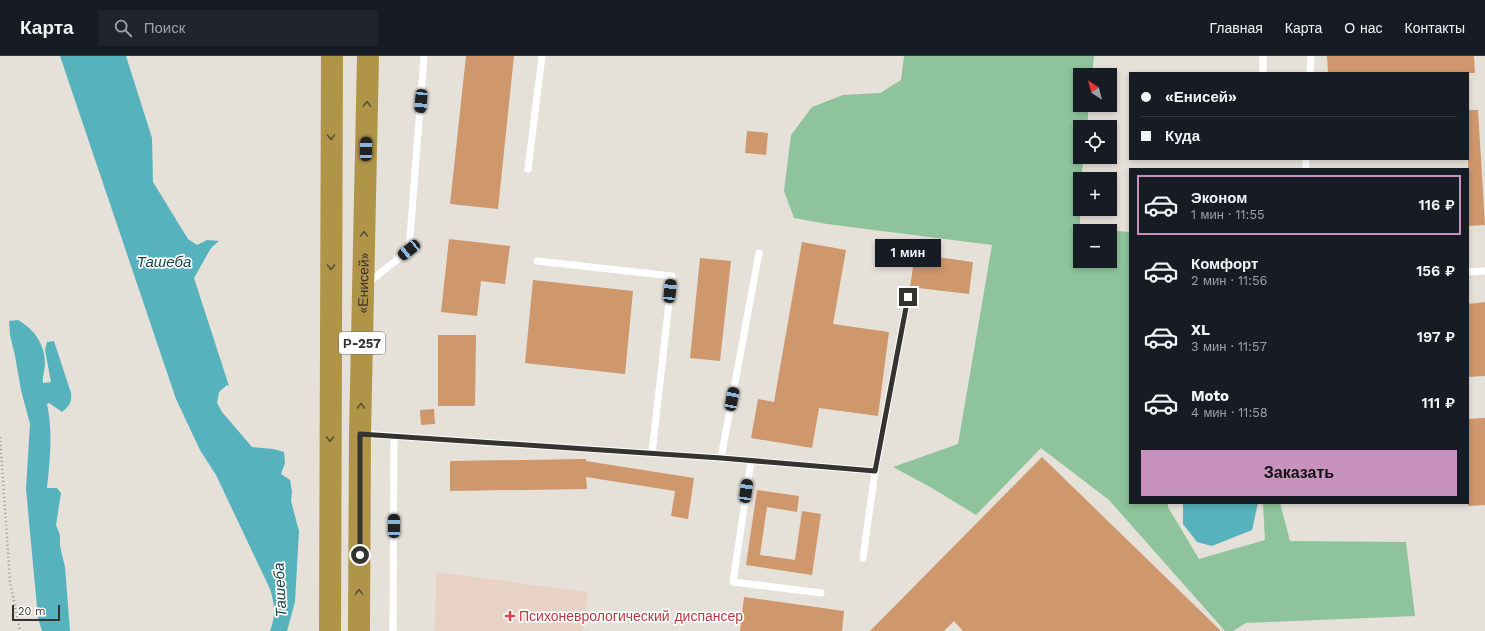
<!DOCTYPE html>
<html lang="ru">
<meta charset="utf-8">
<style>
:root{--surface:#171b24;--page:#20242c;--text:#f1f3f6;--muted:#9ea1a6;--line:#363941;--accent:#c793be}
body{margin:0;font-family:"Work Sans",sans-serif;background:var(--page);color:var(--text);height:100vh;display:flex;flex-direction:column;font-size:15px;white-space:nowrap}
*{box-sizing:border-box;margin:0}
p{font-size:13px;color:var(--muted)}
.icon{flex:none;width:22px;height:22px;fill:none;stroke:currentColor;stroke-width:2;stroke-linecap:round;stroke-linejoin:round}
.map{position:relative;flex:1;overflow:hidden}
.details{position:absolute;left:1129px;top:112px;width:340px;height:336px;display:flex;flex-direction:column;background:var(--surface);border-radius:0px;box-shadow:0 2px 6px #0003}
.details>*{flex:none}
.banner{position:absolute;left:1129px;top:16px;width:340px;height:88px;border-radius:0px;box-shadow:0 2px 6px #0003;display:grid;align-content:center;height:88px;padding:0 12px;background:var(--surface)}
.needle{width:26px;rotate:324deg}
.buttons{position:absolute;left:1073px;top:12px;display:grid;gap:8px}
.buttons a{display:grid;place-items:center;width:44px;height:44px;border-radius:0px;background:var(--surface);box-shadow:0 2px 6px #0003;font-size:20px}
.scale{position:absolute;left:12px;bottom:10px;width:48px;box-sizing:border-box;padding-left:4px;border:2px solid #353330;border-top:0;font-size:11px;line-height:14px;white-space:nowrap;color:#353330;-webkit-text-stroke:3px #fff;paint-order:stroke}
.end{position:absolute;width:18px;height:18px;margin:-9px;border:5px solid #353330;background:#fff;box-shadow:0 0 0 2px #fff}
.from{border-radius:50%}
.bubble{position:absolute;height:28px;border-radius:0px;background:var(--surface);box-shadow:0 2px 6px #0003;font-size:13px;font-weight:600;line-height:28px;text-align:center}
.car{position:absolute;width:12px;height:24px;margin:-12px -6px;border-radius:5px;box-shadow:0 0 3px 1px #0007;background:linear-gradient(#222 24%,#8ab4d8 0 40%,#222 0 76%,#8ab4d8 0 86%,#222 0)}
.banner b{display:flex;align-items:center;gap:14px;height:38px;font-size:15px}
.banner b+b{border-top:1px solid var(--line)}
.banner i{width:10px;height:10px;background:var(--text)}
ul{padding:7px 0 0;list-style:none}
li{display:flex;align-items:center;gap:12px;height:60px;margin:0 8px 6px;padding:0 4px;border:2px solid transparent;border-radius:0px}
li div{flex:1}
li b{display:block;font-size:15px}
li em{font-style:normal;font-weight:600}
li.on{border-color:var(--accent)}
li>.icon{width:36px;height:36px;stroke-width:1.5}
.cta{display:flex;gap:8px;margin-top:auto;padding:8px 12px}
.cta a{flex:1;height:46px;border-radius:0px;background:var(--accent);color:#111;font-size:16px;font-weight:600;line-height:46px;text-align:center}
header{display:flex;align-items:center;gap:24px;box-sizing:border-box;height:56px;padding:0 20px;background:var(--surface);border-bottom:1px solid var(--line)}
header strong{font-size:19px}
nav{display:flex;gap:22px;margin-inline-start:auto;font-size:14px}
.search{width:280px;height:36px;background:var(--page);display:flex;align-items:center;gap:10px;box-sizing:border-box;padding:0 14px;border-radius:0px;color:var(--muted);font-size:15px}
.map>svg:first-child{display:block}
.medical{fill:#e8d2c6}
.green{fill:#8ec39b;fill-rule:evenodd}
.water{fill:#56b2bc}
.building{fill:#ce976c}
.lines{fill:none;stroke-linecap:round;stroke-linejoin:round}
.path{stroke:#9a9791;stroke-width:2.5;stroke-dasharray:1 3;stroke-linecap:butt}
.lane{stroke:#fff;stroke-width:7}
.highway{stroke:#b09448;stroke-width:22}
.oneway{stroke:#5a5037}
.route{stroke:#353330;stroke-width:5}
.health-dot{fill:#e0444e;stroke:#fff;stroke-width:1.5}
.labels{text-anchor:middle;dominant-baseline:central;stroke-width:3.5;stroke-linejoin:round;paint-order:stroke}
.shield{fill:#fff;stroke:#72706e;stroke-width:1}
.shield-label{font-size:13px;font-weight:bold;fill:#353330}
.street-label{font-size:14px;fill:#353330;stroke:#fff}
.health-label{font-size:14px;fill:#be3a42;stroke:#fff;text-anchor:start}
.water-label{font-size:15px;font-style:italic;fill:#184348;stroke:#fff}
</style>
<header>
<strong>Карта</strong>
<div class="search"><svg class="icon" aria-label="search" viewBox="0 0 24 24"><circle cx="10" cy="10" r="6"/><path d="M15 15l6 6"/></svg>Поиск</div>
<nav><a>Главная</a><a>Карта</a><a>О нас</a><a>Контакты</a></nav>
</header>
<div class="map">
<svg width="1485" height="575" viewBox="0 0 1485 575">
<rect width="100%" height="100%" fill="#e5e1d9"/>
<path class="medical" d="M436 516 588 536 583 575H435Z"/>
<path class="green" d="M904 0H1094L1092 19H1080V49H1089L1087 71H1080V101H1084L1081 123H1080V172L1130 176V447H1168V451L1199 503 1265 484 1263 447H1280L1290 485 1406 486 1415 560 1246 567 1233 575H1225L1109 444 1041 392 976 459 932 432 893 411 958 388 992 189 827 168 794 162 784 135 791 79 812 51 843 39 880 37 901 24ZM1080 175H1110V205H1080Z"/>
<g class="water">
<path d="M60 0H126L152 82 153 126 188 183 197 189 207 184 219 185 211 192 194 222 229 330 227 329 219 336 217 347 222 356 252 391 273 393 284 396 285 407 281 418 290 424 292 435 291 445 299 475 295 546 287 575H270C276 559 275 550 270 533L216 419 200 394 176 343Z"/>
<path d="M18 264C34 273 45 288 45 308 45 314 42 320 43 327L51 326 45 294 47 286 54 285 71 337C72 346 70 350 62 356L49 347 47 348C53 376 50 404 47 432H57L61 437 56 469 60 479V490L65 511 70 575H42L38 562 26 433 30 368 21 334 15 300 10 279 9 265Z"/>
<path d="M1183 447H1258L1252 474 1212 490 1197 486 1183 468Z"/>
</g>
<g class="building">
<path d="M466 0H514L498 153 450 148Z"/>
<path d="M1327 0H1474L1475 17H1328Z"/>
<path d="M1468 54H1478L1485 169 1468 170Z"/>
<path d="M747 75 768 77 766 99 745 97Z"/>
<path d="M449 183 510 190 505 228 481 225 477 260 441 256Z"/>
<path d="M802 186 846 194 833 268 889 276 878 360 819 352 812 392 751 382 758 343 774 346Z"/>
<path d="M915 198 973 206 969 238 910 231Z"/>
<path d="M700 202 731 205 720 305 690 302Z"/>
<path d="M533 224 633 235 625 318 525 307Z"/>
<path d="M1485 246V320L1468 321V248Z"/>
<path d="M438 279H476L475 350H438Z"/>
<path d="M434 353 435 368 421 369 420 354Z"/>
<path d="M1485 362V449L1468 450V363Z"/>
<path d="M1042 401 1221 575H963L954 565 944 575H870Z"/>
<path d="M586 403V405L694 422 688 463 671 460 675 435 586 421 587 433 450 435V405Z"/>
<path d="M757 434 799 440 797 456 767 451 760 499 795 504 802 455 821 458 812 519 746 509Z"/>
<path d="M744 541 844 555 842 575H740Z"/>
</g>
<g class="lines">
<path class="path" d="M0 381 10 525 20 575"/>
<g class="lane">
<path d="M1263 17V0"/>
<path d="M1310 17 1311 0"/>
<path d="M528 113 542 0"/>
<path d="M1306 113V103"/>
<path d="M537 205 672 220 652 397"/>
<path d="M1468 216 1485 215"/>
<path d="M368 227 409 194 424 0"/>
<path d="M362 378 721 402 875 415 863 502"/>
<path d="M721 402 759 197"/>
<path d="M751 405 733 526 821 537"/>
<path d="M875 415 908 241"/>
<path d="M393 575 394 380"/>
</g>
<g class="highway">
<path d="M330 575 332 0"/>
<path id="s1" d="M359 575 360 378 368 0"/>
</g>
</g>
<defs><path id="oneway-chevron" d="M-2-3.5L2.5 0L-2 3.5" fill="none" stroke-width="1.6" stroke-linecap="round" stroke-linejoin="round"/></defs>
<g class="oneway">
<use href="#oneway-chevron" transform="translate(367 48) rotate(-89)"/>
<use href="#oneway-chevron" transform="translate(331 81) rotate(90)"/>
<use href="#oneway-chevron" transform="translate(364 178) rotate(-89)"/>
<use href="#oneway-chevron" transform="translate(331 211) rotate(90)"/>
<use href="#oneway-chevron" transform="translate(361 350) rotate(-89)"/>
<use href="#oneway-chevron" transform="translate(330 383) rotate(90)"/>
<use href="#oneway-chevron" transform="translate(359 536) rotate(-90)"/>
</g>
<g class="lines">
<path class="route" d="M360 499V378L721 402 875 415 908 241"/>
</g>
<path class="health-dot" d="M508 554h4v4h4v4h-4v4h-4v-4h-4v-4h4z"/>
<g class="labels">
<rect class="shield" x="339" y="276" width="46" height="22" rx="3"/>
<g class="shield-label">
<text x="362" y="287">Р-257</text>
</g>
<g class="street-label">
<text stroke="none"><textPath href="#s1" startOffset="348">«Енисей»</textPath></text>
</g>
<g class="health-label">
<text x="519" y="560">Психоневрологический диспансер</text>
</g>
<g class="water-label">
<text x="164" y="206">Ташеба</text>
<text transform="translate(280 534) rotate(-93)">Ташеба</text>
</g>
</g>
</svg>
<div class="buttons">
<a><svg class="needle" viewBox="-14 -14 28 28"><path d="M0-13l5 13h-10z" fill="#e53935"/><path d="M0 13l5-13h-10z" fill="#9ea1a6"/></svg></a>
<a><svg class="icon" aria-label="locate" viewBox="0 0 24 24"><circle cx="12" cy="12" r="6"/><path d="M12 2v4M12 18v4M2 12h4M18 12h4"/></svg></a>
<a>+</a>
<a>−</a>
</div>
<div class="scale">20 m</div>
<i class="end from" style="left:360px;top:499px"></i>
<i class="end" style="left:908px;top:241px"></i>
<div class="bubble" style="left:875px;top:183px;width:66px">1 мин</div>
<i class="car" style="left:421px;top:45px;rotate:185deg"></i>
<i class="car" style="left:366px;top:93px;rotate:1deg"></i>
<i class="car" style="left:409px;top:194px;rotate:231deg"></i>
<i class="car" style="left:670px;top:235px;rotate:6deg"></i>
<i class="car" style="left:732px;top:343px;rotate:11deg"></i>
<i class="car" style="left:746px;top:435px;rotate:8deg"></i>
<i class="car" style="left:394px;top:470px;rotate:0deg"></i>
<div class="banner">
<b><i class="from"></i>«Енисей»</b>
<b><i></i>Куда</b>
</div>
<section class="details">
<ul>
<li class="on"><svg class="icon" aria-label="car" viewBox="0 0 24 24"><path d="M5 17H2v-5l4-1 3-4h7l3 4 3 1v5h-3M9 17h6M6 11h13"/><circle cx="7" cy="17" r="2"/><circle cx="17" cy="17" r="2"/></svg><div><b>Эконом</b><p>1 мин · 11:55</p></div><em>116 ₽</em></li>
<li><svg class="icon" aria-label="car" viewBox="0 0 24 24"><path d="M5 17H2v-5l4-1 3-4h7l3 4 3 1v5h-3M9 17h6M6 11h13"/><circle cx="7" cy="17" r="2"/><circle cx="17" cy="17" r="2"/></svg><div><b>Комфорт</b><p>2 мин · 11:56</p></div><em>156 ₽</em></li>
<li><svg class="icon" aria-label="car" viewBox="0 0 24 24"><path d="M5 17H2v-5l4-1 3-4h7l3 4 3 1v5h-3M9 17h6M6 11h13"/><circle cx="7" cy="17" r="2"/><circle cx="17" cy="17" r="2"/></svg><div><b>XL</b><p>3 мин · 11:57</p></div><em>197 ₽</em></li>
<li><svg class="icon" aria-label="car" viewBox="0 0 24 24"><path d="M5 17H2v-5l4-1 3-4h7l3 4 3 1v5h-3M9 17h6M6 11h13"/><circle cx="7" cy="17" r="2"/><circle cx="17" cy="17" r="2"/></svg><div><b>Moto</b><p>4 мин · 11:58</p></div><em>111 ₽</em></li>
</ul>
<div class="cta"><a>Заказать</a></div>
</section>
</div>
